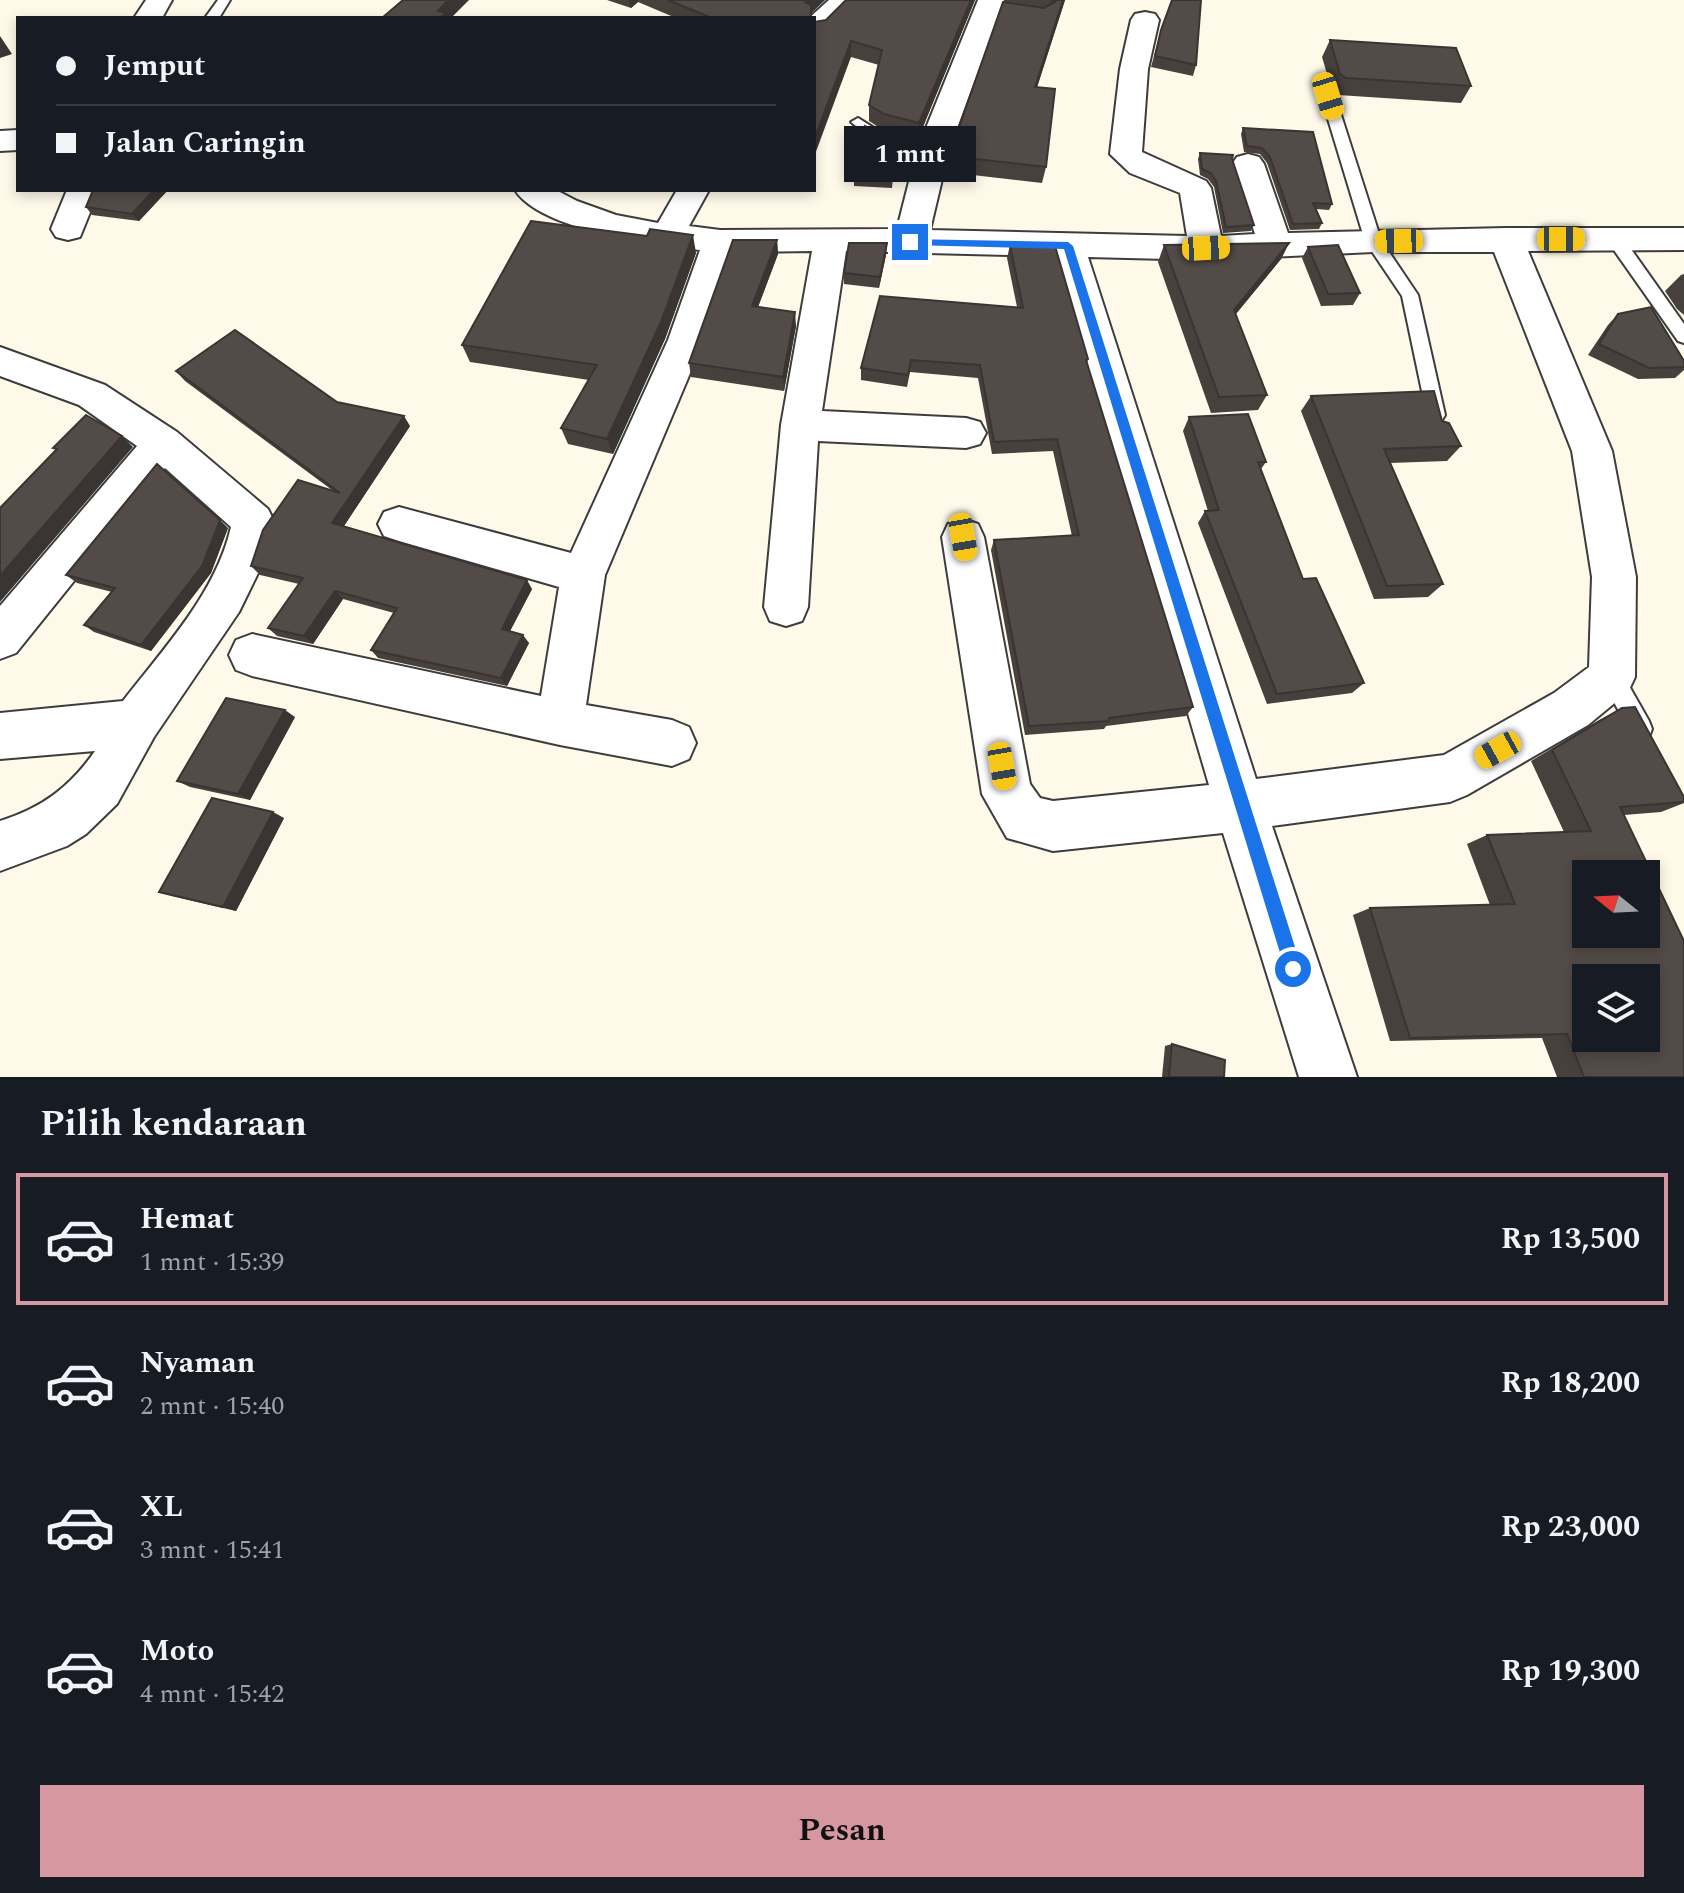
<!DOCTYPE html>
<html lang="id">
<meta charset="utf-8">
<style>
:root{--surface:#171b24;--page:#20242c;--text:#f1f3f6;--muted:#9ea1a6;--line:#363941;--accent:#d697a0}
body{margin:0;font-family:Spectral,serif;background:var(--page);color:var(--text);height:100vh;display:flex;flex-direction:column;font-size:30px;white-space:nowrap}
*{box-sizing:border-box;margin:0}
p{font-size:26px;color:var(--muted)}
.icon{flex:none;width:44px;height:44px;fill:none;stroke:currentColor;stroke-width:2;stroke-linecap:round;stroke-linejoin:round}
.map{position:relative;height:1077px;overflow:hidden}
.sheet{display:flex;flex-direction:column;background:var(--surface);flex:1}
.sheet>*{flex:none}
.top-card{position:absolute;left:16px;top:16px;width:800px;height:176px;border-radius:0px;box-shadow:0 4px 12px #0003;display:grid;align-content:center;height:176px;padding:0 40px;background:var(--surface)}
.needle{width:52px;rotate:288deg}
.controls{position:absolute;left:1572px;top:860px;display:grid;gap:16px}
.controls a{display:grid;place-items:center;width:88px;height:88px;border-radius:0px;background:var(--surface);box-shadow:0 4px 12px #0003;font-size:40px}
.end{position:absolute;width:36px;height:36px;margin:-18px;border:10px solid #1a73e8;background:#fff;box-shadow:0 0 0 4px #fff}
.from{border-radius:50%}
.bubble{position:absolute;height:56px;border-radius:0px;background:var(--surface);box-shadow:0 4px 12px #0003;font-size:26px;font-weight:700;line-height:56px;text-align:center}
.car{position:absolute;width:24px;height:48px;margin:-24px -12px;border-radius:10px;box-shadow:0 0 6px 2px #0007;background:linear-gradient(#f5c518 24%,#345 0 40%,#f5c518 0 76%,#345 0 86%,#f5c518 0)}
.top-card b{display:flex;align-items:center;gap:28px;height:76px;font-size:30px}
.top-card b+b{border-top:2px solid var(--line)}
.top-card i{width:20px;height:20px;background:var(--text)}
ul{padding:0;list-style:none}
li{display:flex;align-items:center;gap:24px;height:132px;margin:0 16px 12px;padding:0 24px;border:4px solid transparent;border-radius:0px}
li div{flex:1}
li b{display:block;font-size:30px}
li em{font-style:normal;font-weight:700}
li.selected{border-color:var(--accent)}
li>.icon{width:72px;height:72px;stroke-width:1.5}
h2{padding:0 40px;font-size:36px;line-height:96px}
.action{display:flex;gap:16px;margin-top:auto;padding:16px 40px}
.action a{flex:1;height:92px;border-radius:0px;background:var(--accent);color:#111;font-size:32px;font-weight:700;line-height:92px;text-align:center}
.map>svg:first-child{display:block}
.lines{fill:none;stroke-linecap:round;stroke-linejoin:round}
.service-casing{stroke:#3d3d3d;stroke-width:4}
.minor-casing{stroke:#3d3d3d;stroke-width:4}
.service{fill:#fff;fill-rule:evenodd}
.minor{fill:#fff;fill-rule:evenodd}
.wall{fill:#47403d}
.shaded-wall{fill:#3a3432}
.building{fill:#534b47;stroke:#3a3432;stroke-width:2;fill-rule:evenodd}
.route{fill:#1a73e8}
</style>
<div class="map">
<svg width="1684" height="1077" viewBox="0 0 1684 1077">
<rect width="100%" height="100%" fill="#fef9e8"/>
<g class="lines">
<g class="service-casing">
<g id="service">
<path d="M218 0H230L219 18H205Z"/>
<path d="M1328 92 1335 96 1381 240 1418 295 1445 415 1442 420H1430L1427 415 1402 296 1365 241 1321 96Z"/>
<path d="M858 118 882 133 938 147 940 150 933 155 872 139 851 122Z"/>
<path d="M1615 234 1621 235 1684 324V343L1678 341 1609 243V235Z"/>
<path d="M1612 667 1620 670 1649 721 1652 729 1649 737 1641 740 1633 737 1604 684 1601 677 1604 670Z"/>
</g>
</g>
<g class="minor-casing">
<g id="minor">
<path d="M146 0H172L162 18H134Z"/>
<path d="M829 0H858L824 34 814 36V18H809Z"/>
<path d="M978 0H1004L949 150 930 230 1187 236 1180 193 1130 173 1110 154 1120 69 1131 20 1135 14 1145 12 1155 14 1159 20 1148 69 1142 152 1206 181 1211 188 1221 236 1255 234 1232 164 1237 157 1248 154 1259 157 1264 164 1288 233 1506 228H1684V250L1528 251 1612 451 1636 577 1635 677 1628 692 1588 725 1467 795 1450 802 1272 826 1357 1077H1299L1223 833 1053 851 1007 838 982 794 942 537 948 524 963 519 978 524 984 537 1030 784 1040 798 1053 801 1209 785 1054 256 846 251 822 411 966 418 980 422 986 433 980 444 966 448 818 441 808 607 802 621 786 626 770 621 764 607 781 425 812 251 733 252 704 340 605 575 586 705 672 720 689 727 696 743 689 759 672 766 560 745 252 676 236 670 229 655 236 640 252 634 541 696 559 587 399 541 384 536 378 524 384 512 399 507 571 553 668 340 700 250C656 245 540 230 515 190H556L577 201 616 215 658 223 677 190H709L689 226 720 230 897 229 917 150ZM1373 252H1494L1572 451 1592 577 1589 667 1554 693 1444 755 1256 779 1088 257 1206 260Z"/>
<path d="M18 130V150L0 151V131Z"/>
<path d="M67 190H99L80 237 68 240 56 237 51 229Z"/>
<path d="M0 347 105 385 177 432 268 509 274 521 259 571 239 612 154 737 117 804 86 834 67 846 0 871V821C42 808 70 787 95 751L0 759V713L123 701C164 648 216 593 231 527L165 468 16 653 0 659V606L137 446 79 405 0 376Z"/>
</g>
</g>
<use href="#service" class="service"/>
<use href="#minor" class="minor"/>
</g>
<g class="wall">
<path d="M607 0H825L811 13V18H676L638 2 631 8Z"/>
<path d="M975 0 918 139 883 130 869 121V105L879 65 851 57 814 22Z"/>
<path d="M1005 0H1065L1037 87 1046 167 1042 183 947 172 949 156 1005 2Z"/>
<path d="M1161 30 1196 65 1193 76 1151 67Z"/>
<path d="M1330 40 1471 86 1461 103 1338 95 1332 91 1322 57Z"/>
<path d="M1243 128 1332 204 1329 210 1316 209 1322 223 1319 229 1290 230 1267 163 1260 154 1244 152 1241 134Z"/>
<path d="M872 130 914 141 913 153 909 168 894 166 892 188 854 186V174Z"/>
<path d="M1200 153 1232 159 1254 225 1251 231 1223 233 1214 187 1208 179 1200 175 1198 159Z"/>
<path d="M93 190H168L139 221 92 215 86 207Z"/>
<path d="M777 240 778 254 758 307 796 326 784 391 691 377 689 363Z"/>
<path d="M887 243 886 255 879 288 844 284V273Z"/>
<path d="M1289 243 1281 259 1235 315 1267 395 1258 410 1211 413 1158 262 1164 245Z"/>
<path d="M1010 245 1088 359 1087 364 1193 707 1186 716 1106 726 1104 729 1025 735 991 550 994 540 1072 536 1053 451 992 454 978 378 910 372 907 387 861 380V368L1017 307 1007 258Z"/>
<path d="M1308 247 1360 293 1353 305 1321 306 1302 258Z"/>
<path d="M696 253 665 339 613 454 568 444 561 428 589 380 470 362 462 345Z"/>
<path d="M1684 274V315L1677 309 1665 291 1681 275Z"/>
<path d="M1618 314 1684 361V370L1675 378 1638 379 1588 355 1608 325Z"/>
<path d="M176 371 337 402 410 426 344 526 532 589 510 631 529 643 507 686 378 658 371 650 394 613 343 599 313 644 277 636 268 628 299 584 260 575 251 566 332 490 185 381Z"/>
<path d="M1311 396 1442 421 1461 446 1447 461 1390 463 1443 584 1428 597 1374 599 1301 411Z"/>
<path d="M1189 417 1266 462 1261 469 1303 579 1364 683 1352 693 1267 704 1198 523 1205 511H1208L1183 431Z"/>
<path d="M228 528 211 573 151 651 94 632 84 625 112 592 77 583 66 575Z"/>
<path d="M1622 708 1684 797V803L1661 812 1624 815 1684 1077H1557L1542 1038 1390 1041 1353 915 1370 908 1490 905 1467 844 1487 835 1564 832 1531 761 1599 720Z"/>
<path d="M295 717 250 800 190 787 177 781Z"/>
<path d="M284 818 236 911 172 896 159 892Z"/>
<path d="M1172 1044 1224 1077H1162L1165 1046Z"/>
</g>
<g class="shaded-wall">
<path d="M448 0H469L451 18H440L438 11Z"/>
<path d="M629 0H638V2L631 8Z"/>
<path d="M808 0H825L806 18 805 2Z"/>
<path d="M971 0H975L918 139 919 123Z"/>
<path d="M1063 0H1065L1032 103 1035 87Z"/>
<path d="M0 36 12 54 0 58Z"/>
<path d="M851 41V57L814 157V140Z"/>
<path d="M914 141 913 153 909 168 910 156Z"/>
<path d="M154 190H168L139 221 132 214Z"/>
<path d="M693 235 696 253 665 339 613 454 607 439Z"/>
<path d="M777 240 778 254 753 320 752 306Z"/>
<path d="M887 243 886 255 879 288 880 277Z"/>
<path d="M1289 243 1281 259 1226 326 1234 310Z"/>
<path d="M795 312 796 326 784 391 783 377Z"/>
<path d="M404 416 410 426 340 532 332 523Z"/>
<path d="M122 436 133 447 0 602V576Z"/>
<path d="M220 520 228 528 211 573 151 651 141 645Z"/>
<path d="M527 580 532 589 507 637 502 629Z"/>
<path d="M335 591 343 599 313 644 304 636Z"/>
<path d="M523 635 529 643 507 686 501 678Z"/>
<path d="M285 710 295 717 250 800 238 794Z"/>
<path d="M273 812 284 818 236 911 223 907Z"/>
</g>
<g class="building">
<path d="M403 0H448L438 11 446 13 440 18H382Z"/>
<path d="M668 0H808L805 2 811 5V18H712Z"/>
<path d="M846 0H971L919 123 884 114 869 105 882 50 851 41 814 140V22L826 20Z"/>
<path d="M1052 0H1063L1035 87 1055 89 1046 167 949 156 1003 2 1044 8 1055 2Z"/>
<path d="M1172 0H1201L1196 65 1155 56 1161 30Z"/>
<path d="M1330 40 1456 48 1471 86 1346 78 1340 74Z"/>
<path d="M865 126 872 130 914 141 910 156 895 154 893 176 854 174Z"/>
<path d="M1243 128 1313 132 1332 204 1313 203 1322 223 1293 224 1270 157 1262 148 1247 146Z"/>
<path d="M1200 153 1233 155 1232 159 1254 225 1226 227 1216 181 1211 173 1202 169Z"/>
<path d="M93 190H154L132 214 86 207Z"/>
<path d="M531 221 647 236 650 229 693 235 661 322 607 439 561 428 597 365 462 345Z"/>
<path d="M733 240H777L752 306 795 312 783 377 689 363Z"/>
<path d="M849 243H887L880 277 844 273Z"/>
<path d="M1289 243 1234 310 1267 395 1219 397 1164 245Z"/>
<path d="M1010 245 1055 246 1088 359 1086 360 1193 707 1109 718V721L1029 726 994 540 1079 535 1057 439 994 442 980 365 911 360 908 375 861 368 880 296 1023 308Z"/>
<path d="M1338 245 1360 293 1328 294 1308 247Z"/>
<path d="M1651 307 1684 361V367L1649 368 1599 344 1618 314Z"/>
<path d="M235 330 337 402 404 416 332 523 527 580 502 629 523 635 501 678 371 650 397 608 335 591 304 636 268 628 303 578 251 566 263 530 298 480 340 493 176 371Z"/>
<path d="M1434 391 1442 421 1449 423 1461 446 1384 449 1443 584 1387 586 1311 396Z"/>
<path d="M1248 414 1266 462H1258L1303 579 1316 578 1364 683 1277 694 1205 511 1219 510 1189 417Z"/>
<path d="M86 415 122 436 0 576V508L57 449 53 448Z"/>
<path d="M157 464 220 520 202 566 141 645 84 625 115 588 66 575Z"/>
<path d="M226 698 285 710 238 794 177 781Z"/>
<path d="M1635 707 1684 797V802L1620 807 1684 941V1077H1584L1567 1034 1410 1038 1370 908 1515 904 1487 835 1591 831 1552 750 1622 708ZM1586 874H1646V934H1586ZM1586 978H1646V1038H1586Z"/>
<path d="M212 798 273 812 223 907 159 892Z"/>
<path d="M1172 1044 1225 1060 1224 1077H1169Z"/>
</g>
<path class="route" d="M906 239 1068 242 1073 246 1302 969 1299 975 1293 977 1287 975 1285 969 1064 249 910 245 904 242Z"/>
</svg>
<div class="controls">
<a><svg class="needle" viewBox="-14 -14 28 28"><path d="M0-13l5 13h-10z" fill="#e53935"/><path d="M0 13l5-13h-10z" fill="#9ea1a6"/></svg></a>
<a><svg class="icon" aria-label="layers" viewBox="0 0 24 24"><path d="M12 4l9 5-9 5-9-5zM3 14l9 5 9-5"/></svg></a>
</div>
<i class="end from" style="left:1293px;top:969px"></i>
<i class="end" style="left:910px;top:242px"></i>
<div class="bubble" style="left:844px;top:126px;width:132px">1 mnt</div>
<i class="car" style="left:1328px;top:96px;rotate:163deg"></i>
<i class="car" style="left:1561px;top:239px;rotate:90deg"></i>
<i class="car" style="left:1399px;top:241px;rotate:269deg"></i>
<i class="car" style="left:1206px;top:248px;rotate:87deg"></i>
<i class="car" style="left:963px;top:537px;rotate:170deg"></i>
<i class="car" style="left:1498px;top:750px;rotate:241deg"></i>
<i class="car" style="left:1002px;top:766px;rotate:170deg"></i>
<div class="top-card">
<b><i class="from"></i>Jemput</b>
<b><i></i>Jalan Caringin</b>
</div>
</div>
<section class="sheet">
<h2>Pilih kendaraan</h2>
<ul>
<li class="selected"><svg class="icon" aria-label="car" viewBox="0 0 24 24"><path d="M5 17H2v-5l4-1 3-4h7l3 4 3 1v5h-3M9 17h6M6 11h13"/><circle cx="7" cy="17" r="2"/><circle cx="17" cy="17" r="2"/></svg><div><b>Hemat</b><p>1 mnt · 15:39</p></div><em>Rp 13,500</em></li>
<li><svg class="icon" aria-label="car" viewBox="0 0 24 24"><path d="M5 17H2v-5l4-1 3-4h7l3 4 3 1v5h-3M9 17h6M6 11h13"/><circle cx="7" cy="17" r="2"/><circle cx="17" cy="17" r="2"/></svg><div><b>Nyaman</b><p>2 mnt · 15:40</p></div><em>Rp 18,200</em></li>
<li><svg class="icon" aria-label="car" viewBox="0 0 24 24"><path d="M5 17H2v-5l4-1 3-4h7l3 4 3 1v5h-3M9 17h6M6 11h13"/><circle cx="7" cy="17" r="2"/><circle cx="17" cy="17" r="2"/></svg><div><b>XL</b><p>3 mnt · 15:41</p></div><em>Rp 23,000</em></li>
<li><svg class="icon" aria-label="car" viewBox="0 0 24 24"><path d="M5 17H2v-5l4-1 3-4h7l3 4 3 1v5h-3M9 17h6M6 11h13"/><circle cx="7" cy="17" r="2"/><circle cx="17" cy="17" r="2"/></svg><div><b>Moto</b><p>4 mnt · 15:42</p></div><em>Rp 19,300</em></li>
</ul>
<div class="action"><a>Pesan</a></div>
</section>
